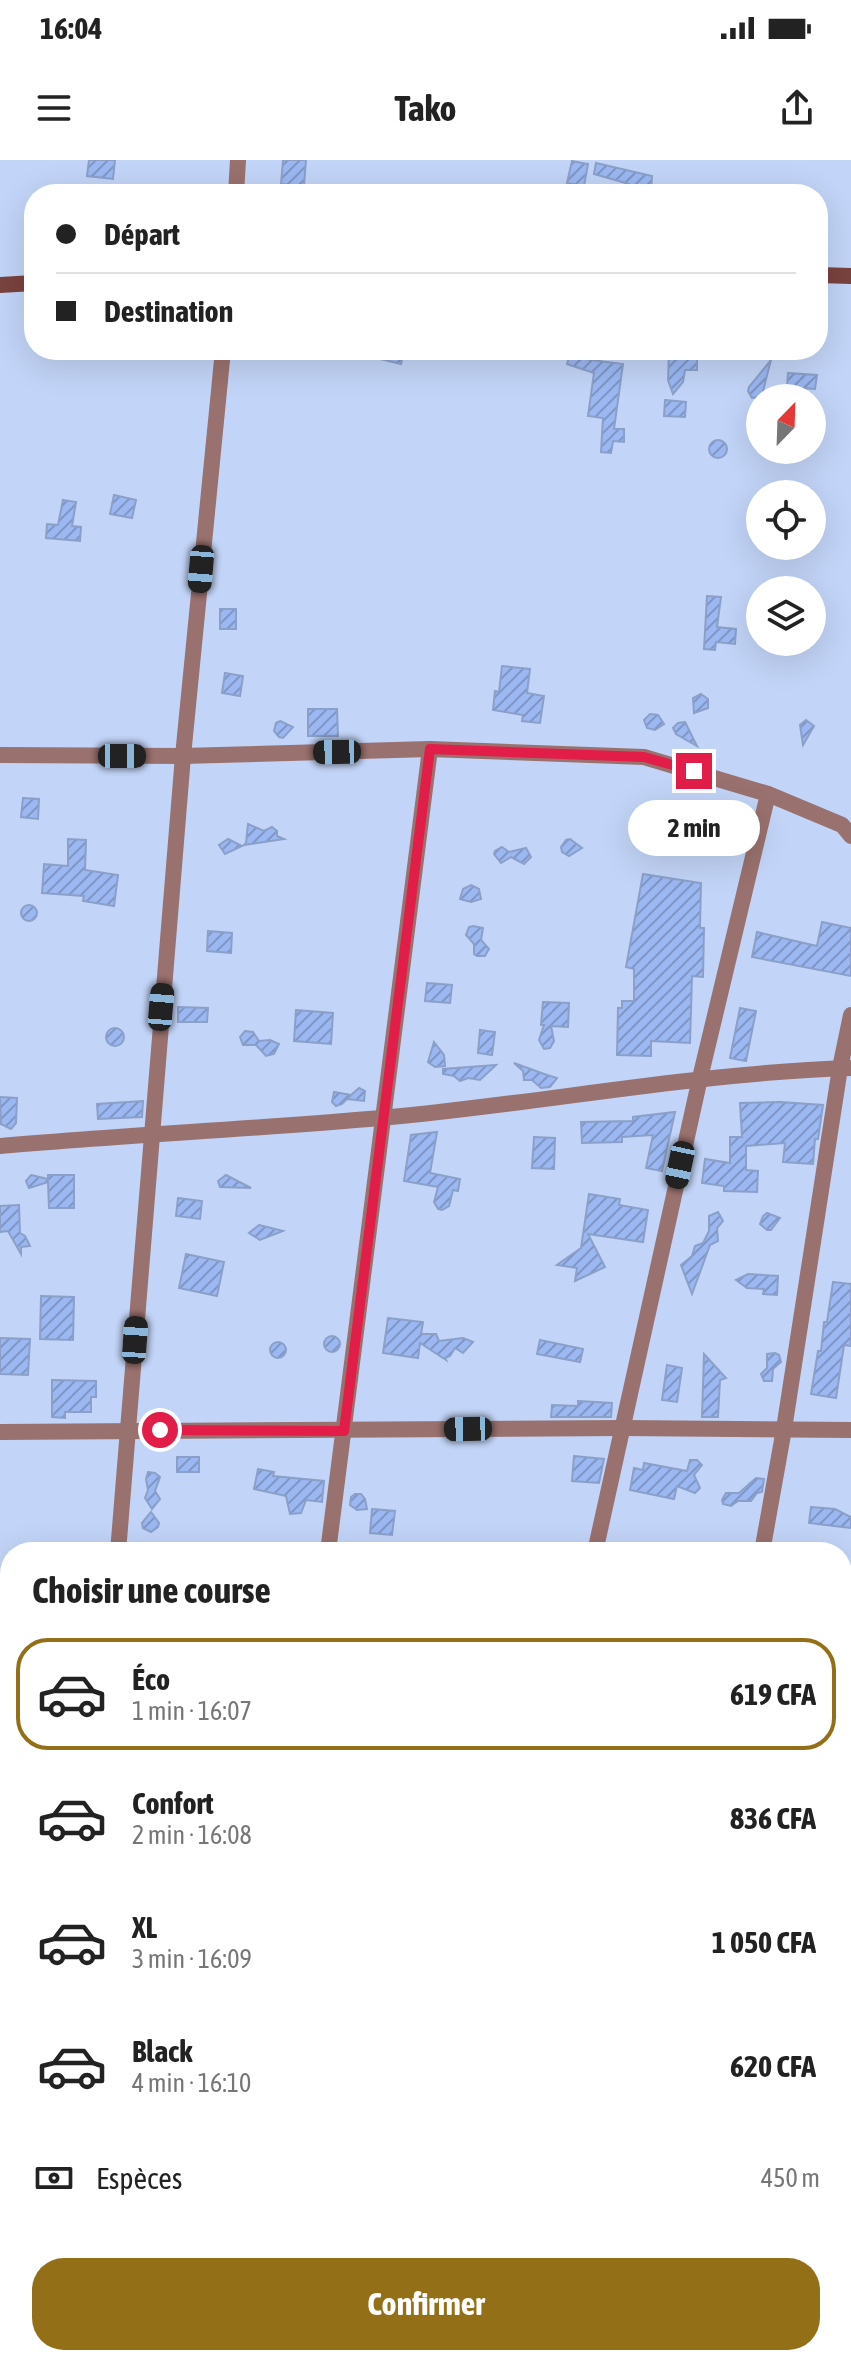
<!DOCTYPE html>
<html lang="fr">
<meta charset="utf-8">
<style>
:root{--surface:#fff;--page:#f6f6f6;--text:#222;--muted:#767676;--line:#e0e0e0;--accent:#937018}
body{margin:0;font-family:"Asap Condensed",sans-serif;background:var(--page);color:var(--text);height:100vh;display:flex;flex-direction:column;font-size:30px;white-space:nowrap}
*{box-sizing:border-box;margin:0}
p{font-size:26px;color:var(--muted)}
.icon{flex:none;width:44px;height:44px;fill:none;stroke:currentColor;stroke-width:2;stroke-linecap:round;stroke-linejoin:round}
.map{position:relative;flex:1;overflow:hidden}
.drawer{position:absolute;left:0px;top:1382px;width:852px;height:824px;display:flex;flex-direction:column;background:var(--surface);border-radius:32px 32px 0 0;box-shadow:0 8px 32px #0002}
.drawer>*{flex:none}
.banner{position:absolute;left:24px;top:24px;width:804px;height:176px;border-radius:32px;box-shadow:0 8px 32px #0002;display:grid;align-content:center;height:176px;padding:0 32px;background:var(--surface)}
.needle{width:52px;rotate:23deg}
.controls{position:absolute;left:746px;top:224px;display:grid;gap:16px}
.controls a{display:grid;place-items:center;width:80px;height:80px;border-radius:50%;background:var(--surface);box-shadow:0 8px 32px #0002;font-size:40px}
.end{position:absolute;width:36px;height:36px;margin:-18px;border:10px solid #e11d48;background:#fff;box-shadow:0 0 0 4px #fff}
.from{border-radius:50%}
.bubble{position:absolute;height:56px;border-radius:28px;background:var(--surface);box-shadow:0 8px 32px #0002;font-size:26px;font-weight:700;line-height:56px;text-align:center}
.car{position:absolute;width:24px;height:48px;margin:-24px -12px;border-radius:10px;box-shadow:0 0 6px 2px #0007;background:linear-gradient(#222 24%,#8ab4d8 0 40%,#222 0 76%,#8ab4d8 0 86%,#222 0)}
.banner b{display:flex;align-items:center;gap:28px;height:76px;font-size:30px}
.banner b+b{border-top:2px solid var(--line)}
.banner i{width:20px;height:20px;background:var(--text)}
ul{padding:0;list-style:none}
li{display:flex;align-items:center;gap:24px;height:112px;margin:0 16px 12px;padding:0 16px;border:4px solid transparent;border-radius:32px}
li div{flex:1}
li b{display:block;font-size:30px}
li em{font-style:normal;font-weight:700}
li.on{border-color:var(--accent)}
li>.icon{width:72px;height:72px;stroke-width:1.5}
h2{padding:0 32px;font-size:36px;line-height:96px}
.pay{display:flex;align-items:center;gap:20px;height:88px;padding:0 32px;font-size:30px}
.pay p{margin-inline-start:auto}
.action{display:flex;gap:16px;margin-top:auto;padding:16px 32px}
.action a{flex:1;height:92px;border-radius:32px;background:var(--accent);color:#fff;font-size:32px;font-weight:700;line-height:92px;text-align:center}
.status{display:flex;justify-content:space-between;align-items:center;height:56px;padding:0 40px;background:var(--surface);direction:ltr}
.status svg{height:22px;fill:currentColor}
header{display:flex;justify-content:space-between;align-items:center;height:104px;padding:0 32px;background:var(--surface);font-size:36px;font-weight:700}
.map>svg:first-child{display:block}
.building{fill:url(#building-hatch);stroke:#8ba0c9;stroke-width:2}
.lines{fill:none;stroke-linecap:round;stroke-linejoin:round}
.street{stroke:#99716e;stroke-width:16}
.secondary{stroke:#79423e;stroke-width:16}
.route{stroke:#e11d48;stroke-width:10}
</style>
<div class="status"><b>16:04</b><svg viewBox="0 0 49 12"><path d="M0 12V9h3v3zM5 12V6h3v6zM10 12V3h3v9zM15 12V0h3v12zM26 1h20v11H26zM47 4h2v5h-2z"/></svg></div>
<header><svg class="icon" aria-label="menu" viewBox="0 0 24 24"><path d="M4 6h16M4 12h16M4 18h16"/></svg>Tako<svg class="icon" aria-label="share" viewBox="0 0 24 24"><path d="M12 15V3M7 8l5-5 5 5M5 13v7h14v-7"/></svg></header>
<div class="map">
<svg width="851" height="2206" viewBox="0 0 851 2206">
<defs>
<pattern id="building-hatch" width="6" height="6" patternUnits="userSpaceOnUse" patternTransform="scale(2)"><rect width="6" height="6" fill="#9bb8f3"/><path d="M-1 1l2-2M0 6l6-6M5 7l2-2" fill="none" stroke="#7f97c7"/></pattern>
</defs>
<rect width="100%" height="100%" fill="#c2d4f7"/>
<g class="building">
<path d="M89 0H115L113 19 87 16Z"/>
<path d="M283 0H306L304 26 281 24Z"/>
<path d="M572 1 588 4 584 26 567 23Z"/>
<path d="M596 3 652 16 651 34 627 31 629 24 594 14Z"/>
<path d="M365 190H404L401 204 364 195Z"/>
<path d="M669 190H697V210H685L683 222 673 234 668 220Z"/>
<path d="M569 197 623 204 614 269H624V282L613 281 611 293 601 292 603 258 588 256 594 213 567 204Z"/>
<path d="M771 200 762 235 760 237 752 238 748 231 749 227Z"/>
<path d="M788 213 817 215 815 229 787 227Z"/>
<path d="M665 240 686 242 685 257 664 256Z"/>
<circle cx="718" cy="289" r="9"/>
<path d="M114 335 136 340 132 358 110 354Z"/>
<path d="M63 340 76 342 72 366 81 367 80 381 46 378 47 364 58 365Z"/>
<path d="M707 436 721 437 717 467 736 469 735 484 716 482 715 490 704 489Z"/>
<rect x="220" y="449" width="16" height="20"/>
<path d="M502 506 530 509 527 533 544 536 540 563 522 561 523 555 493 550 495 531 499 532Z"/>
<path d="M225 513 243 516 240 536 222 533Z"/>
<path d="M701 534 708 539V548L694 553 693 538Z"/>
<path d="M308 549H337L338 576H308Z"/>
<path d="M650 554 658 555 664 564 655 570 647 568 644 560Z"/>
<path d="M806 560 814 566 803 585 800 565Z"/>
<path d="M280 561 293 567 283 578 279 577 274 571 276 563Z"/>
<path d="M685 562 697 586 676 574 673 568 678 563Z"/>
<path d="M23 638 39 639 38 659 21 657Z"/>
<path d="M248 664 264 671 272 667 277 671V676L284 679 244 685 246 683Z"/>
<path d="M68 679 86 680 85 710 118 715 114 746 83 741 84 736 42 733 44 704 68 706Z"/>
<path d="M228 679 242 686 225 694 219 685Z"/>
<path d="M570 679 582 688 569 696 562 692 561 687 566 680Z"/>
<path d="M502 687 509 692 526 688 531 697 524 704 511 697 501 703 494 694 495 691Z"/>
<path d="M643 714 701 723 700 768H704L703 817 692 816 690 883 651 881V896L617 895 618 848H622V841H634V809L626 807Z"/>
<path d="M471 725 479 729 481 739 471 742 460 739 463 729Z"/>
<circle cx="29" cy="753" r="8"/>
<path d="M822 762 851 768V816L752 797 757 772 817 786Z"/>
<path d="M473 766 483 768 481 780 489 789 485 796H477L474 794V784L466 775 469 767Z"/>
<path d="M208 771 232 773 231 793 207 791Z"/>
<path d="M427 823 452 825 450 843 425 841Z"/>
<path d="M543 842 569 843 568 867 551 866 554 881 550 888 544 889 539 880 544 865H541Z"/>
<path d="M178 847 208 848 207 862H178Z"/>
<path d="M740 848 756 851 746 901 730 898Z"/>
<path d="M296 850 333 853 331 884 294 881Z"/>
<circle cx="115" cy="877" r="9"/>
<path d="M480 870 495 872 492 895 478 893Z"/>
<path d="M245 871 253 872 259 881 270 880 279 884 274 894 266 896 256 885H243L240 877Z"/>
<path d="M434 882 444 895 445 906 435 907 428 902Z"/>
<path d="M514 903 547 915 557 918 550 927 541 928 532 920H524L523 911Z"/>
<path d="M496 905 480 920 468 918 460 921 454 916 443 914V909Z"/>
<path d="M359 928 365 931 364 941 347 939 351 935 342 944 336 946 332 942 334 932 351 935Z"/>
<path d="M0 937 17 938 16 963 11 969 1 964Z"/>
<path d="M143 941 142 957 98 959 97 944Z"/>
<path d="M780 942 823 945 818 979H815L813 1004 783 1002 785 983 746 986V1010L758 1011 757 1032 724 1031V1026L702 1023 705 999 730 1003V977H742L740 943Z"/>
<path d="M675 952 662 1011 646 1008 653 975 622 977V982L582 983 581 962 633 961V957Z"/>
<path d="M437 972 430 1013 460 1019 458 1031 453 1030 449 1046 442 1050 438 1049 434 1042 438 1027 404 1021 411 975Z"/>
<path d="M534 977 555 978 554 1009 532 1008Z"/>
<path d="M31 1015 48 1019V1015H74V1048H49L48 1022 29 1028 26 1021Z"/>
<path d="M226 1015 251 1028 220 1027 218 1021Z"/>
<path d="M589 1034 620 1039 619 1045 648 1050 643 1082 588 1074 605 1107 575 1121 577 1108 557 1105 581 1088Z"/>
<path d="M178 1038 202 1041 200 1059 176 1056Z"/>
<path d="M19 1045 20 1073 25 1076 30 1086 21 1087V1094L8 1071 0 1072V1046Z"/>
<path d="M718 1052 723 1061 717 1068 718 1081 710 1085 692 1134 681 1105 692 1096 695 1086 703 1083 709 1071V1056Z"/>
<path d="M767 1053 780 1058 771 1070H767L760 1064 763 1056Z"/>
<path d="M259 1065 283 1071 260 1080 249 1073Z"/>
<path d="M186 1094 224 1102 217 1136 179 1128Z"/>
<path d="M748 1114 778 1116 777 1135 763 1134 764 1129 747 1128 736 1120Z"/>
<path d="M833 1122 851 1124V1186L844 1185 836 1238 811 1234 818 1191H821L824 1162H827Z"/>
<path d="M41 1136 74 1137 73 1180 40 1179Z"/>
<path d="M388 1158 423 1162 421 1174H436L439 1181 463 1178 473 1182 463 1193 455 1188 450 1196 445 1198 446 1200 420 1183 418 1198 383 1193Z"/>
<circle cx="332" cy="1184" r="8"/>
<path d="M0 1178 30 1179 28 1215 0 1214Z"/>
<path d="M540 1180 583 1189 580 1202 537 1194Z"/>
<circle cx="278" cy="1190" r="8"/>
<path d="M775 1193 779 1195 781 1202 773 1209 772 1221H764L761 1214 767 1208V1194Z"/>
<path d="M704 1194 726 1218 720 1220 718 1257H702Z"/>
<path d="M667 1205 682 1208 677 1242 662 1240Z"/>
<path d="M52 1220 96 1221V1237H91V1252H65V1258L52 1257Z"/>
<path d="M578 1241 612 1243 611 1257H551L552 1245 578 1246Z"/>
<path d="M574 1296 604 1299 599 1323 572 1321Z"/>
<rect x="177" y="1297" width="22" height="15"/>
<path d="M690 1300H697L702 1305 694 1315 700 1328 695 1333 677 1326 674 1339 630 1330 634 1308 643 1310 644 1303 687 1311Z"/>
<path d="M258 1309 274 1312 273 1316 324 1321 322 1342 306 1340 301 1353 290 1354 286 1336 254 1329Z"/>
<path d="M148 1312 155 1313 160 1317 155 1331 160 1339 152 1349 145 1338 148 1330 146 1319Z"/>
<path d="M756 1318 764 1319 762 1332 757 1333 751 1341H738L731 1346 723 1344 722 1340 726 1333H739Z"/>
<path d="M355 1334H361L365 1339 367 1349 357 1350 350 1345 351 1337Z"/>
<path d="M811 1347 835 1349 851 1357V1368L809 1363Z"/>
<path d="M372 1349 395 1351 392 1375 370 1373Z"/>
<path d="M151 1352 159 1363 158 1367 151 1372 143 1368 142 1363Z"/>
</g>
<g class="lines">
<g class="street">
<path d="M236 34 238 0"/>
<path d="M0 595 183 596 430 589 644 597 768 634 842 665 851 676"/>
<path d="M0 986C127 975 254 969 381 958 538 944 693 913 851 908"/>
<path d="M0 1272 623 1268 851 1270"/>
<path d="M118 1392 183 596 223 190"/>
<path d="M328 1392 430 589"/>
<path d="M595 1392 700 918 768 634"/>
<path d="M762 1392 784 1269 840 908 851 855"/>
<path d="M0 1540 10 1541"/>
<path d="M842 1626 851 1627"/>
<path d="M0 1831 10 1832"/>
<path d="M842 1937 851 1938"/>
<path d="M0 2191 10 2194"/>
<path d="M18 2196 52 2206"/>
<path d="M399 2206 402 2196"/>
<path d="M566 2206 569 2196"/>
</g>
<g class="secondary">
<path d="M818 115 851 116"/>
<path d="M0 125 34 123"/>
</g>
</g>
<g class="lines">
<path class="route" d="M160 1270 344 1271 430 589 644 597 694 611"/>
</g>
</svg>
<div class="controls">
<a><svg class="needle" viewBox="-14 -14 28 28"><path d="M0-13l5 13h-10z" fill="#e53935"/><path d="M0 13l5-13h-10z" fill="#767676"/></svg></a>
<a><svg class="icon" aria-label="locate" viewBox="0 0 24 24"><circle cx="12" cy="12" r="6"/><path d="M12 2v4M12 18v4M2 12h4M18 12h4"/></svg></a>
<a><svg class="icon" aria-label="layers" viewBox="0 0 24 24"><path d="M12 4l9 5-9 5-9-5zM3 14l9 5 9-5"/></svg></a>
</div>
<i class="end from" style="left:160px;top:1270px"></i>
<i class="end" style="left:694px;top:611px"></i>
<div class="bubble" style="left:628px;top:640px;width:132px">2 min</div>
<i class="car" style="left:201px;top:409px;rotate:185deg"></i>
<i class="car" style="left:337px;top:592px;rotate:269deg"></i>
<i class="car" style="left:122px;top:596px;rotate:90deg"></i>
<i class="car" style="left:161px;top:847px;rotate:5deg"></i>
<i class="car" style="left:680px;top:1005px;rotate:192deg"></i>
<i class="car" style="left:135px;top:1180px;rotate:4deg"></i>
<i class="car" style="left:468px;top:1269px;rotate:269deg"></i>
<div class="banner">
<b><i class="from"></i>Départ</b>
<b><i></i>Destination</b>
</div>
<section class="drawer">
<h2>Choisir une course</h2>
<ul>
<li class="on"><svg class="icon" aria-label="car" viewBox="0 0 24 24"><path d="M5 17H2v-5l4-1 3-4h7l3 4 3 1v5h-3M9 17h6M6 11h13"/><circle cx="7" cy="17" r="2"/><circle cx="17" cy="17" r="2"/></svg><div><b>Éco</b><p>1 min · 16:07</p></div><em>619 CFA</em></li>
<li><svg class="icon" aria-label="car" viewBox="0 0 24 24"><path d="M5 17H2v-5l4-1 3-4h7l3 4 3 1v5h-3M9 17h6M6 11h13"/><circle cx="7" cy="17" r="2"/><circle cx="17" cy="17" r="2"/></svg><div><b>Confort</b><p>2 min · 16:08</p></div><em>836 CFA</em></li>
<li><svg class="icon" aria-label="car" viewBox="0 0 24 24"><path d="M5 17H2v-5l4-1 3-4h7l3 4 3 1v5h-3M9 17h6M6 11h13"/><circle cx="7" cy="17" r="2"/><circle cx="17" cy="17" r="2"/></svg><div><b>XL</b><p>3 min · 16:09</p></div><em>1 050 CFA</em></li>
<li><svg class="icon" aria-label="car" viewBox="0 0 24 24"><path d="M5 17H2v-5l4-1 3-4h7l3 4 3 1v5h-3M9 17h6M6 11h13"/><circle cx="7" cy="17" r="2"/><circle cx="17" cy="17" r="2"/></svg><div><b>Black</b><p>4 min · 16:10</p></div><em>620 CFA</em></li>
</ul>
<div class="pay"><svg class="icon" aria-label="cash" viewBox="0 0 24 24"><path d="M3 7h18v10H3z"/><circle cx="12" cy="12" r="2"/></svg>Espèces<p>450 m</p></div>
<div class="action"><a>Confirmer</a></div>
</section>
</div>
